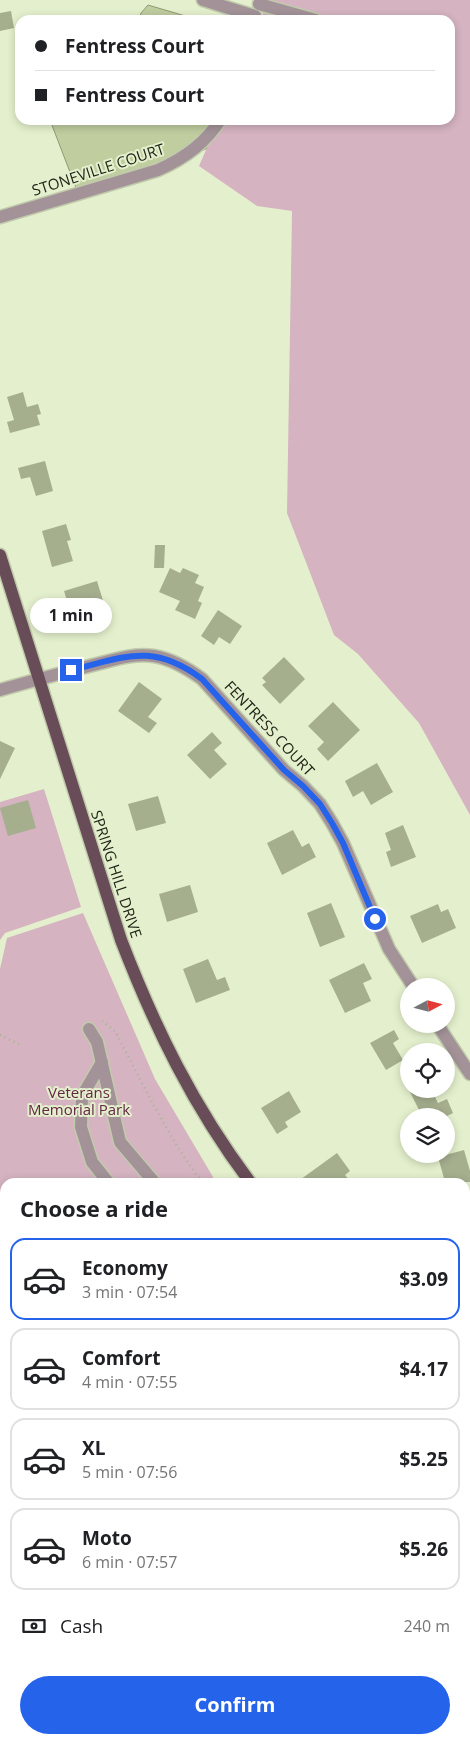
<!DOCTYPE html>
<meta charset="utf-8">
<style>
:root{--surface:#fff;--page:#f2f2f2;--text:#202124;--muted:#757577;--line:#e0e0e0;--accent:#2563eb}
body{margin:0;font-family:"Open Sans",sans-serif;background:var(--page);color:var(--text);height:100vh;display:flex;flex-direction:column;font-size:19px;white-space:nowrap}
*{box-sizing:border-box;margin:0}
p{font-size:16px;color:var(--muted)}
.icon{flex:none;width:28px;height:28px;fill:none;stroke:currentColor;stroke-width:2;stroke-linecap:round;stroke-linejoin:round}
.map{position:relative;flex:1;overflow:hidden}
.details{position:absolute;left:0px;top:1178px;width:470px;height:566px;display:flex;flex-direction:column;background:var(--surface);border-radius:15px 15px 0 0;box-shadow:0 2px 8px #0003}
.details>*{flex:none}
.hud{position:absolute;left:15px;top:15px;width:440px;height:110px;border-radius:15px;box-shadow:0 2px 8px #0003;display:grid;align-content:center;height:110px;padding:0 20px;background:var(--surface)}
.needle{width:32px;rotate:83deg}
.fabs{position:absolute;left:400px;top:978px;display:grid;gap:10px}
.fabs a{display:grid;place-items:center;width:55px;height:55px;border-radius:50%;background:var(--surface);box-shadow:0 2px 8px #0003;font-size:25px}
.end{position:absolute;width:22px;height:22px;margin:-11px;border:6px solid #2563eb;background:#fff;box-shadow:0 0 0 2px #fff}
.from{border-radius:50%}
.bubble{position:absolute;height:35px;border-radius:18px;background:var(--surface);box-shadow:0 2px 8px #0003;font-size:16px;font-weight:700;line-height:35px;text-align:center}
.hud b{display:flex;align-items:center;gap:18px;height:48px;font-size:19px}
.hud b+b{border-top:1px solid var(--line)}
.hud i{width:12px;height:12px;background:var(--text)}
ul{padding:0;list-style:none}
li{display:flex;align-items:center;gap:15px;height:82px;margin:0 10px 8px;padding:0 10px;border:2px solid var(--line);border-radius:15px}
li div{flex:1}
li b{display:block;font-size:19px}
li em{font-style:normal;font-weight:700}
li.on{border-color:var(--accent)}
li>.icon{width:45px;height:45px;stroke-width:1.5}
h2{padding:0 20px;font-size:22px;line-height:60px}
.pay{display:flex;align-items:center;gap:12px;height:55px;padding:0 20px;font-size:19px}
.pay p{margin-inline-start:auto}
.action{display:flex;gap:10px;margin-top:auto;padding:10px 20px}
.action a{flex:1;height:58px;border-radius:30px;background:var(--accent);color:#fff;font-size:20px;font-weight:700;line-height:58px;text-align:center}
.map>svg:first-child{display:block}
.green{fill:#d5b3c1}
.water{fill:#bfcd9f;stroke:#8f9a76}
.building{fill:#a5af8e}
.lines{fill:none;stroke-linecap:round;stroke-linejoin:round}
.minor-casing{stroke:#c1cbac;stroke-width:15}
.major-casing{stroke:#c1cbac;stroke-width:15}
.path{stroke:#a9b396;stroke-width:2.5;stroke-dasharray:1 4;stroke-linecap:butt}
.minor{stroke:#a39399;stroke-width:12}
.major{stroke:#684c58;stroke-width:12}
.route{stroke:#2563eb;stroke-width:6}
.labels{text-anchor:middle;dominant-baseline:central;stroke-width:4;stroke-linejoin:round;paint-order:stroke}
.street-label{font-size:15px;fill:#202417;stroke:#e4f0cd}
.park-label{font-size:15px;fill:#642745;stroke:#e4f0cd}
</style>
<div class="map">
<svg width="470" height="1743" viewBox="0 0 470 1743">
<rect width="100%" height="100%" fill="#e4f0cd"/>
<g class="green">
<path d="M267 0H470V815L419 723 358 654 334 635 287 513 292 211 257 206 199 166 219 120H450V20H261Z"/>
<path d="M44 789 81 907 5 933 0 940V802Z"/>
<path d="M83 913 155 1079 216 1182H5V1549L0 1553V969L7 938Z"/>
<path d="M465 1531 470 1538V1743H433L430 1739H465Z"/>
</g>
<g class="water">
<path d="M148 5 199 20H139L141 13Z"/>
<path d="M50 120H219L206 149 78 193Z"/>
</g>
<g class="building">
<path d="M11 11 14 28 0 31V13Z"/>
<path d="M23 392 27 407 38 404 41 414 37 415 40 425 10 433 7 422 14 420 7 397Z"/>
<path d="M45 461 53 491 36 496 30 477 21 479 18 468Z"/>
<path d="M66 524 71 540 67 541 73 561 52 567 42 531Z"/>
<path d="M155 545H165L164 568H154Z"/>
<path d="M170 568 180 573 183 568 199 575 195 583 204 587 198 601 202 603 195 619 175 610 180 601 159 592Z"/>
<path d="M97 581 108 617 71 628 67 612 70 611 64 591Z"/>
<path d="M218 610 242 626 230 644 219 637 214 645 201 636Z"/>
<path d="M284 657 305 679 280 704 262 685 266 682 262 678Z"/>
<path d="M139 682 162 699 148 717 157 723 149 733 118 711Z"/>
<path d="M333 702 360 730 328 761 317 749 324 742 308 726Z"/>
<path d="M212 732 222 743 214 750 227 764 210 779 187 755Z"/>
<path d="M0 741 15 748 0 779Z"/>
<path d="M377 763 393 792 371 805 363 791 353 797 345 781Z"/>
<path d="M158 796 166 823 136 831 128 804Z"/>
<path d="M28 800 36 828 8 836 0 808Z"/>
<path d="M403 825 416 857 391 867 386 852 391 850 385 833Z"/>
<path d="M293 830 302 847 309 843 316 857 282 875 267 843Z"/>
<path d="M190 885 198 912 167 922 159 894Z"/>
<path d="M331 903 345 937 320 947 307 913Z"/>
<path d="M438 904 441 912 448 909 456 928 422 943 410 916Z"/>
<path d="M208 959 217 980 225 977 230 990 196 1003 183 969Z"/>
<path d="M364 963 372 979 363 983 371 1001 345 1013 329 980Z"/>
<path d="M394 1030 399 1039 393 1043 403 1060 386 1070 370 1043Z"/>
<path d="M416 1089H431L438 1103 447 1099 453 1113 447 1116H422L410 1092Z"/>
<path d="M289 1091 301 1112 285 1122 288 1127 277 1134 261 1108Z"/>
<path d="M464 1150 470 1171V1182H445L438 1157Z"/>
<path d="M337 1153 350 1171 345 1175 351 1182H297Z"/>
</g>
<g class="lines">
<g class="minor-casing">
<g id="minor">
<path d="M203 0 255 16"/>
<path d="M259 4 316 20"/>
<path d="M0 217 158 170C183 159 205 144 220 120"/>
<path d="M0 690C31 681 62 673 93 665 113 660 133 653 154 656 172 659 187 668 202 679L284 770 303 786 320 804 332 823 343 843 389 949 413 986"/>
<path d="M437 1024 470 1074"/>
<path d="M89 1029 97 1042 120 1142 154 1182"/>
<path d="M102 1062 82 1096 81 1127 92 1162 108 1182"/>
<path d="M465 1235 470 1231"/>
<path d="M0 1569 5 1565"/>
<path d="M243 1739 246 1743"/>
</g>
</g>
<g class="major-casing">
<g id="major">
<path d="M0 555 121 940C155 1028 193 1106 250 1182"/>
<path d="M465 1487 470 1494"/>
</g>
</g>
<g class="path">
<path d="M102 1021 115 1031 153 1104 177 1146 195 1173 204 1182"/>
<path d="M0 1035 19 1044"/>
<path d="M0 1534 5 1529"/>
</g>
<use href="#minor" class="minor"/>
<use href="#major" class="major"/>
</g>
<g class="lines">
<path class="route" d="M71 670C126 657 152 642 202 679L284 770 303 786 320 804 332 823 343 843 375 919"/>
</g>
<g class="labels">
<g class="street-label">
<text transform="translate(98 169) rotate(-18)">STONEVILLE COURT</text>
<text transform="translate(270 728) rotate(47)">FENTRESS COURT</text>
<text transform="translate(117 874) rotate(72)">SPRING HILL DRIVE</text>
</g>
<g class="park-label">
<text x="79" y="1092">Veterans<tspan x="79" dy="17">Memorial Park</tspan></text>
</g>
</g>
</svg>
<div class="fabs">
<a><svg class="needle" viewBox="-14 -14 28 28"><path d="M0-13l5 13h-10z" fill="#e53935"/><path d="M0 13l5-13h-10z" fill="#757577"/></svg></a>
<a><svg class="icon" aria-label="locate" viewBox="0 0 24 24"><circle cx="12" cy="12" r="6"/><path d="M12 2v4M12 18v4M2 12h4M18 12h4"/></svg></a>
<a><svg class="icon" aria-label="layers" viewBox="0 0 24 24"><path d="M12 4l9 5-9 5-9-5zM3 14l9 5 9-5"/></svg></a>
</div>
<i class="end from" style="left:375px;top:919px"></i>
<i class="end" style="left:71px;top:670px"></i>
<div class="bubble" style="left:30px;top:598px;width:82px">1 min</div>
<div class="hud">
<b><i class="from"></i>Fentress Court</b>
<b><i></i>Fentress Court</b>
</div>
<section class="details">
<h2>Choose a ride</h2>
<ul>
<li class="on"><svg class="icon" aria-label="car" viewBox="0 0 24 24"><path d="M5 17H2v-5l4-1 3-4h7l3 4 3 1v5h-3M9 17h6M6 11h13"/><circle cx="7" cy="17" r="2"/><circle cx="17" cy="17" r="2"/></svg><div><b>Economy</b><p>3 min · 07:54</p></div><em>$3.09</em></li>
<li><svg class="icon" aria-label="car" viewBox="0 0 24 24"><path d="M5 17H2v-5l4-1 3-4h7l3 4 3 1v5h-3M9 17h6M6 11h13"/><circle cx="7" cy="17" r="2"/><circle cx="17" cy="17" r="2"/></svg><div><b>Comfort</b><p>4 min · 07:55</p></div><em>$4.17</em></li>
<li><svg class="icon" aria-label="car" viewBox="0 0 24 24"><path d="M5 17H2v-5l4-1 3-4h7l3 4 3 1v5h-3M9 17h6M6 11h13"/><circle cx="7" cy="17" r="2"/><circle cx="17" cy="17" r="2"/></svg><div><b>XL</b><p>5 min · 07:56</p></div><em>$5.25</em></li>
<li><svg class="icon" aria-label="car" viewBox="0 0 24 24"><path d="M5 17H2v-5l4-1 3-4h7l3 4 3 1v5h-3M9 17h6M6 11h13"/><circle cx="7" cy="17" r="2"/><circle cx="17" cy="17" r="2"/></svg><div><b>Moto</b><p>6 min · 07:57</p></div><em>$5.26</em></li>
</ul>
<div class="pay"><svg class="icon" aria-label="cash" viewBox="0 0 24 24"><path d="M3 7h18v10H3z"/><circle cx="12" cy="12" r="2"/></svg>Cash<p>240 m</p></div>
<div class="action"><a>Confirm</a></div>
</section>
</div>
